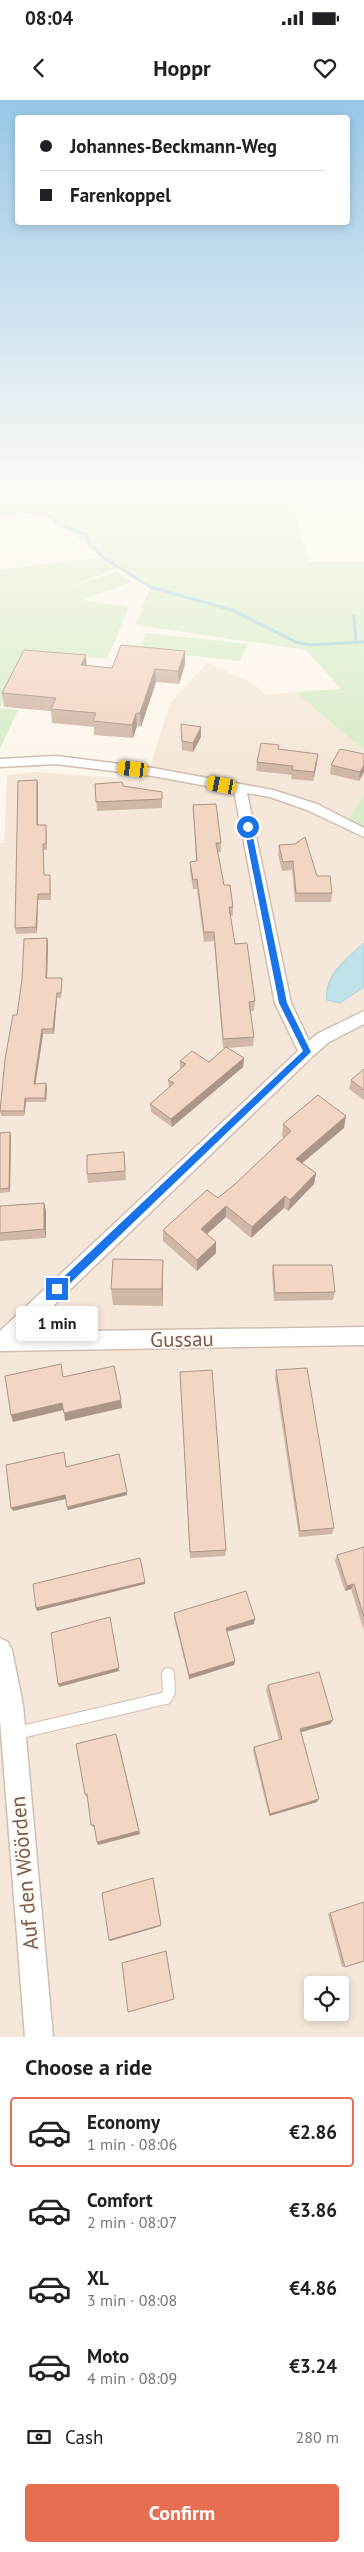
<!DOCTYPE html>
<meta charset="utf-8">
<style>
:root{--surface:#fff;--page:#f6f6f6;--text:#202124;--muted:#757577;--line:#e0e0e0;--accent:#e76f51}
body{margin:0;font-family:"PT Sans",sans-serif;background:var(--page);color:var(--text);height:100vh;display:flex;flex-direction:column;font-size:19px;white-space:nowrap}
*{box-sizing:border-box;margin:0}
p{font-size:16px;color:var(--muted)}
.icon{flex:none;width:28px;height:28px;fill:none;stroke:currentColor;stroke-width:2;stroke-linecap:round;stroke-linejoin:round}
.map{position:relative;height:1937px;overflow:hidden}
.panel{display:flex;flex-direction:column;background:var(--surface);flex:1}
.panel>*{flex:none}
.guide{position:absolute;left:15px;top:15px;width:335px;height:110px;border-radius:5px;box-shadow:0 2px 8px #0003;display:grid;align-content:center;height:110px;padding:0 25px;background:var(--surface)}
.fabs{position:absolute;left:304px;top:1876px;display:grid;gap:10px}
.fabs a{display:grid;place-items:center;width:45px;height:45px;border-radius:5px;background:var(--surface);box-shadow:0 2px 8px #0003;font-size:25px}
.end{position:absolute;width:22px;height:22px;margin:-11px;border:6px solid #1a73e8;background:#fff;box-shadow:0 0 0 2px #fff}
.from{border-radius:50%}
.bubble{position:absolute;height:35px;border-radius:5px;background:var(--surface);box-shadow:0 2px 8px #0003;font-size:16px;font-weight:700;line-height:35px;text-align:center}
.car{position:absolute;width:15px;height:30px;margin:-15px -8px;border-radius:6px;box-shadow:0 0 4px 1px #0007;background:linear-gradient(#f5c518 24%,#345 0 40%,#f5c518 0 76%,#345 0 86%,#f5c518 0)}
.guide b{display:flex;align-items:center;gap:18px;height:48px;font-size:19px}
.guide b+b{border-top:1px solid var(--line)}
.guide i{width:12px;height:12px;background:var(--text)}
ul{padding:0;list-style:none}
li{display:flex;align-items:center;gap:15px;height:70px;margin:0 10px 8px;padding:0 15px;border:2px solid transparent;border-radius:5px}
li div{flex:1}
li b{display:block;font-size:19px}
li em{font-style:normal;font-weight:700}
li.current{border-color:var(--accent)}
li>.icon{width:45px;height:45px;stroke-width:1.5}
h2{padding:0 25px;font-size:22px;line-height:60px}
.pay{display:flex;align-items:center;gap:12px;height:55px;padding:0 25px;font-size:19px}
.pay p{margin-inline-start:auto}
.action{display:flex;gap:10px;margin-top:auto;padding:10px 25px}
.action a{flex:1;height:58px;border-radius:5px;background:var(--accent);color:#fff;font-size:20px;font-weight:700;line-height:58px;text-align:center}
.status{display:flex;justify-content:space-between;align-items:center;height:35px;padding:0 25px;background:var(--surface);direction:ltr}
.status svg{height:14px;fill:currentColor}
header{display:flex;justify-content:space-between;align-items:center;height:65px;padding:0 25px;background:var(--surface);font-size:22px;font-weight:700}
.map>svg:first-child{display:block}
.residential{fill:#f5e8da;fill-rule:evenodd}
.green{fill:#d8ecc9}
.water{fill:#bfe3e8;stroke:#a5d3da}
.lines{fill:none;stroke-linecap:round;stroke-linejoin:round}
.stream{stroke:#a5d3da;stroke-width:3}
.lane-casing{stroke:#d1beb0;stroke-width:14}
.street-casing{stroke:#d1beb0;stroke-width:3}
.lane{stroke:#fff;stroke-width:12}
.street{fill:#fff;fill-rule:evenodd}
.wall{fill:#d1b7a8}
.shaded-wall{fill:#aa9588}
.building{fill:#f3d5c3;stroke:#aa9588}
.route{fill:#1a73e8}
.labels{text-anchor:middle;dominant-baseline:central;stroke-width:4;stroke-linejoin:round;paint-order:stroke}
.near-street-label{font-size:21px;fill:#7a5c4d;stroke:#fffaf3}
</style>
<div class="status"><b>08:04</b><svg viewBox="0 0 49 12"><path d="M0 12V9h3v3zM5 12V6h3v6zM10 12V3h3v9zM15 12V0h3v12zM26 1h20v11H26zM47 4h2v5h-2z"/></svg></div>
<header><svg class="icon" aria-label="back" viewBox="0 0 24 24"><path d="M15 5l-7 7 7 7"/></svg>Hoppr<svg class="icon" aria-label="heart" viewBox="0 0 24 24"><path d="M12 20l-8-8c-3-5 5-10 8-4 3-6 11-1 8 4z"/></svg></header>
<div class="map">
<svg width="364" height="1937" viewBox="0 0 364 1937">
<rect width="100%" height="100%" fill="#fdf6ec"/>
<path class="residential" d="M207 563 251 582 266 595 295 592 364 650V694L346 724 364 733V1937H0V743H4L7 675 36 672 146 680 170 603ZM312 1885H340V1912H312Z"/>
<g class="green">
<path d="M0 387H289L308 462H364V650L295 592 341 589 306 550 136 525 150 487 119 468 65 488 116 472 131 482 83 500 129 507 107 559 28 552 0 608 18 610 0 649V469L103 458C71 433 44 402 0 414Z"/>
<path d="M146 533 248 544 240 561 139 550Z"/>
<path d="M364 694V733L346 724Z"/>
</g>
<path class="water" d="M364 843V887L340 903 327 900C323 876 348 857 364 843Z"/>
<g class="lines">
<g class="stream">
<path d="M0 413 31 412 54 418 56 423 87 435 89 442 104 458 150 487 232 510 296 542 309 545 364 542"/>
<path d="M354 516 356 543"/>
</g>
<g class="lane-casing">
<path id="lane" d="M17 1633 166 1598 169 1592 168 1574"/>
</g>
<g class="street-casing">
<g id="street">
<path d="M56 656 153 668 273 690 317 704 364 728V737L307 710 270 697 247 693 291 903 309 941 317 934 364 911V924L329 942 313 956 26 1232 364 1227V1245L0 1251V1231L298 951 275 903 234 691 153 676 56 664 0 667V659Z"/>
<path d="M0 1538 8 1542 12 1550 23 1605 53 1937H25L0 1620Z"/>
</g>
</g>
<use href="#lane" class="lane"/>
<use href="#street" class="street"/>
</g>
<g class="wall">
<path d="M185 564 179 584 156 582 141 627 137 626 133 638 94 635V627L52 623 51 611 4 607 2 593 86 566 112 568Z"/>
<path d="M181 624 201 627V637L193 652 182 650Z"/>
<path d="M279 645V650L317 663 313 681 291 679 292 675 256 671 257 662Z"/>
<path d="M364 654 359 681 330 674 331 665Z"/>
<path d="M37 680 38 686V725L47 731V750H43L44 775H50L51 800H38L37 833 16 834 15 828Z"/>
<path d="M95 684 162 692V708L97 711Z"/>
<path d="M193 705 221 743V752H218L224 785 233 807V816H230L235 844 255 901 254 911H250L254 937 253 946 227 948 244 958 243 967 172 1027 151 1012 150 1004 169 988 168 980 180 969V961L209 962 226 948H223L214 841 204 842 197 789H193L190 771V762H196Z"/>
<path d="M279 745 317 776 332 793 331 802H295L292 770 282 771 278 755Z"/>
<path d="M47 838 48 843 47 878 62 883 61 898H57L54 934H43L35 984 46 983 47 988 46 1002H26L24 1016H1L0 1011 17 915Z"/>
<path d="M364 969V1000L349 989 351 980Z"/>
<path d="M283 1024 344 1028 302 1063 316 1073 314 1084 288 1111 284 1108 251 1138 226 1117 207 1134 216 1142V1153L197 1171 163 1141V1130L218 1098 234 1085 284 1038 282 1036Z"/>
<path d="M0 1033 11 1037 10 1092 0 1093Z"/>
<path d="M124 1052 126 1080 88 1083 87 1074Z"/>
<path d="M44 1103 46 1111V1138L0 1141V1106Z"/>
<path d="M163 1160V1206L113 1205 111 1189Z"/>
<path d="M273 1165 335 1192 333 1200 274 1201 272 1173Z"/>
<path d="M276 1270 334 1428 332 1434 299 1437 275 1278Z"/>
<path d="M180 1272 226 1450 225 1456 190 1458Z"/>
<path d="M364 1447V1531L351 1489 345 1491 335 1461 337 1455Z"/>
<path d="M174 1513 254 1524 227 1532 235 1561 234 1565 189 1579 174 1518Z"/>
<path d="M268 1585 333 1620 330 1624 301 1632 317 1702 269 1716 253 1651 254 1647 279 1640 266 1590Z"/>
<path d="M76 1644 140 1734 98 1745 97 1742 95 1727H93L91 1725 88 1697H86L85 1694Z"/>
<path d="M364 1802 345 1867H342L328 1814Z"/>
</g>
<g class="shaded-wall">
<path d="M185 551V564L179 584 178 571Z"/>
<path d="M86 555 87 569 81 565Z"/>
<path d="M155 569 156 582 141 627 140 613Z"/>
<path d="M136 613 137 626 133 638 132 625Z"/>
<path d="M201 627V637L193 652V643Z"/>
<path d="M318 654 317 663 313 681 314 672Z"/>
<path d="M364 665V672L359 681 360 672Z"/>
<path d="M37 680 38 686V731L37 725Z"/>
<path d="M38 794V800L37 833 36 827Z"/>
<path d="M47 838 48 843 47 883 46 878Z"/>
<path d="M57 893V898L54 934 53 929Z"/>
<path d="M42 929 43 934 35 988 34 984Z"/>
<path d="M244 958 243 967 172 1027 171 1019Z"/>
<path d="M46 983 47 988 46 1002 45 998Z"/>
<path d="M25 998 26 1002 24 1016V1011Z"/>
<path d="M346 1016 344 1028 294 1070 296 1059Z"/>
<path d="M10 1032 11 1037 10 1092 9 1088Z"/>
<path d="M316 1073 314 1084 288 1111 290 1100Z"/>
<path d="M285 1096 284 1108 251 1138 252 1127Z"/>
<path d="M44 1103 46 1111V1138L44 1129Z"/>
<path d="M226 1106V1117L200 1140 201 1129Z"/>
<path d="M216 1142V1153L197 1171V1160Z"/>
<path d="M163 1160V1206L162 1189Z"/>
<path d="M121 1300 122 1308 65 1321 64 1313Z"/>
<path d="M62 1303 64 1310 13 1322 11 1315Z"/>
<path d="M127 1392V1395L68 1410 67 1407Z"/>
<path d="M65 1395 66 1399 13 1411 11 1408Z"/>
<path d="M145 1482V1484L37 1511 36 1508Z"/>
<path d="M354 1484 351 1489 345 1491 347 1486Z"/>
<path d="M110 1517 119 1571 59 1587 58 1584Z"/>
<path d="M255 1519 254 1524 225 1532 226 1528Z"/>
<path d="M235 1561 234 1565 189 1579V1575Z"/>
<path d="M333 1620 330 1624 298 1633 300 1629Z"/>
<path d="M117 1637 140 1734 98 1745 97 1742Z"/>
<path d="M319 1699 317 1702 269 1716 270 1714Z"/>
<path d="M153 1778 161 1826 110 1841 109 1840Z"/>
</g>
<g class="building">
<path d="M121 545 185 551 178 571 155 569 140 613H136L132 625 93 621 96 613 51 609 56 598 2 593 24 550 86 555 81 565 112 568Z"/>
<path d="M181 624 201 627 193 643 182 641Z"/>
<path d="M261 643 279 645 278 649 318 654 314 672 292 670 293 666 257 662Z"/>
<path d="M340 649 364 654V665L360 672 331 665Z"/>
<path d="M37 680V725H46V744H43L44 775H50V794H38L36 827 15 828 18 681Z"/>
<path d="M122 682 123 686 162 692V699L96 702 95 684Z"/>
<path d="M216 704 221 743H216L224 785H230L233 807H229L235 844 247 843 255 901 249 902 254 937 223 939 214 832H204L197 779 193 780 190 762 197 761 193 705Z"/>
<path d="M305 737 317 776H330L332 793H296L293 761 283 762 279 745 295 744Z"/>
<path d="M47 838 46 878H62L61 893H57L53 929H42L34 984 46 983 45 998H25L24 1011H0L5 959 13 915H17L22 879 24 839Z"/>
<path d="M226 947 244 958 171 1019 150 1004 174 983 168 980 186 964 180 961 192 951 209 962Z"/>
<path d="M364 969V990L351 980Z"/>
<path d="M318 995 346 1016 296 1059 316 1073 290 1100 285 1096 252 1127 226 1106 201 1129 216 1142 197 1160 163 1130 207 1090 218 1098 234 1085 291 1031 283 1024Z"/>
<path d="M10 1032 9 1088 0 1089V1033Z"/>
<path d="M124 1052 125 1071 87 1074V1055Z"/>
<path d="M44 1103V1129L0 1133V1106Z"/>
<path d="M113 1159 163 1160 162 1189H111Z"/>
<path d="M273 1165H332L335 1192 275 1193Z"/>
<path d="M61 1264 63 1277 114 1266 121 1300 64 1313 62 1303 11 1315 5 1276Z"/>
<path d="M307 1268 334 1428 300 1431 276 1270Z"/>
<path d="M212 1270 226 1450 190 1452 180 1272Z"/>
<path d="M64 1352 66 1367 119 1354 127 1392 67 1407 65 1395 11 1408 6 1365Z"/>
<path d="M364 1447V1517L354 1484 347 1486 337 1455Z"/>
<path d="M140 1458 145 1482 36 1508 33 1484Z"/>
<path d="M246 1491 255 1519 226 1528 235 1561 189 1575 174 1513Z"/>
<path d="M110 1517 119 1568 58 1584 51 1533Z"/>
<path d="M319 1572 333 1620 300 1629 319 1699 270 1714 254 1647 282 1639 268 1585Z"/>
<path d="M116 1634 139 1731 97 1742 94 1725H91L87 1694H85L76 1644Z"/>
<path d="M153 1778 161 1825 109 1840 102 1793Z"/>
<path d="M364 1802V1861L345 1867 330 1813Z"/>
<path d="M166 1851 174 1899 128 1912 122 1863Z"/>
</g>
<linearGradient id="sky" x2="0" y2="1"><stop stop-color="#97c7e8"/><stop offset="0.59" stop-color="#fefbf6"/><stop offset="1" stop-color="#fefbf6" stop-opacity="0"/></linearGradient>
<rect width="364" height="659" fill="url(#sky)"/>
<path class="route" d="M248 725 251 727 287 903 311 952 61 1192H54V1186L303 951 279 903 244 727Z"/>
<g class="labels">
<g class="near-street-label">
<text transform="translate(182 1239) rotate(-1)">Gussau</text>
<text transform="translate(24 1773) rotate(-95)">Auf den Wöörden</text>
</g>
</g>
</svg>
<div class="fabs">
<a><svg class="icon" aria-label="locate" viewBox="0 0 24 24"><circle cx="12" cy="12" r="6"/><path d="M12 2v4M12 18v4M2 12h4M18 12h4"/></svg></a>
</div>
<i class="end from" style="left:248px;top:727px"></i>
<i class="end" style="left:57px;top:1189px"></i>
<div class="bubble" style="left:16px;top:1206px;width:82px">1 min</div>
<i class="car" style="left:133px;top:669px;rotate:277deg"></i>
<i class="car" style="left:222px;top:685px;rotate:281deg"></i>
<div class="guide">
<b><i class="from"></i>Johannes-Beckmann-Weg</b>
<b><i></i>Farenkoppel</b>
</div>
</div>
<section class="panel">
<h2>Choose a ride</h2>
<ul>
<li class="current"><svg class="icon" aria-label="car" viewBox="0 0 24 24"><path d="M5 17H2v-5l4-1 3-4h7l3 4 3 1v5h-3M9 17h6M6 11h13"/><circle cx="7" cy="17" r="2"/><circle cx="17" cy="17" r="2"/></svg><div><b>Economy</b><p>1 min · 08:06</p></div><em>€2.86</em></li>
<li><svg class="icon" aria-label="car" viewBox="0 0 24 24"><path d="M5 17H2v-5l4-1 3-4h7l3 4 3 1v5h-3M9 17h6M6 11h13"/><circle cx="7" cy="17" r="2"/><circle cx="17" cy="17" r="2"/></svg><div><b>Comfort</b><p>2 min · 08:07</p></div><em>€3.86</em></li>
<li><svg class="icon" aria-label="car" viewBox="0 0 24 24"><path d="M5 17H2v-5l4-1 3-4h7l3 4 3 1v5h-3M9 17h6M6 11h13"/><circle cx="7" cy="17" r="2"/><circle cx="17" cy="17" r="2"/></svg><div><b>XL</b><p>3 min · 08:08</p></div><em>€4.86</em></li>
<li><svg class="icon" aria-label="car" viewBox="0 0 24 24"><path d="M5 17H2v-5l4-1 3-4h7l3 4 3 1v5h-3M9 17h6M6 11h13"/><circle cx="7" cy="17" r="2"/><circle cx="17" cy="17" r="2"/></svg><div><b>Moto</b><p>4 min · 08:09</p></div><em>€3.24</em></li>
</ul>
<div class="pay"><svg class="icon" aria-label="cash" viewBox="0 0 24 24"><path d="M3 7h18v10H3z"/><circle cx="12" cy="12" r="2"/></svg>Cash<p>280 m</p></div>
<div class="action"><a>Confirm</a></div>
</section>
